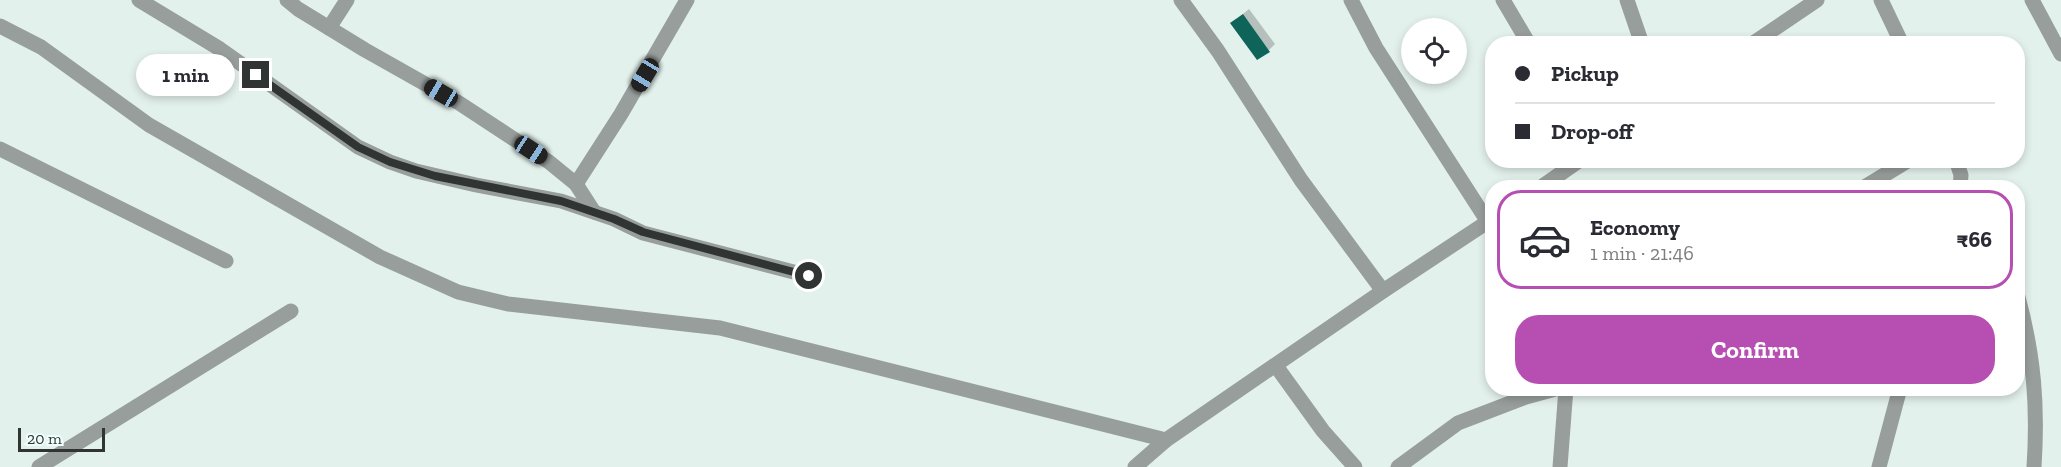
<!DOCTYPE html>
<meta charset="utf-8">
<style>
:root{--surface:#fff;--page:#f7f7f7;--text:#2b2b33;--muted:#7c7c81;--line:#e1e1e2;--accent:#b74eb1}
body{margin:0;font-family:"Zilla Slab",serif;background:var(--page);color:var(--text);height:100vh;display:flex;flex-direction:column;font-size:22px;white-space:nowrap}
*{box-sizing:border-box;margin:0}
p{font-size:20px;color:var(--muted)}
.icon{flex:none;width:33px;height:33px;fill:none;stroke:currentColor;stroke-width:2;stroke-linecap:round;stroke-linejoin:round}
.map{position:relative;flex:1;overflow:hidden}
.drawer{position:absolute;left:1485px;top:180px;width:540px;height:216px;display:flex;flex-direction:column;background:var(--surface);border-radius:24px;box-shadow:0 3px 9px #0003}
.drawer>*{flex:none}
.hud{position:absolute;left:1485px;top:36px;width:540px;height:132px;border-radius:24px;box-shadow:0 3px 9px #0003;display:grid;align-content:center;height:132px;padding:0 30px;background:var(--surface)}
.fabs{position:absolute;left:1401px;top:18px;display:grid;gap:12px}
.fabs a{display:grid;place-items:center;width:66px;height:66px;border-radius:50%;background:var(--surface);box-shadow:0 3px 9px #0003;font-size:30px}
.scale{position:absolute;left:18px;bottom:15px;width:87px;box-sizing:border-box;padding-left:6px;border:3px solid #303534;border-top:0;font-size:16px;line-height:21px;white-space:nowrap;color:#303534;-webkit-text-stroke:4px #f0fefb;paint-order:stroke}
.end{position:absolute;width:27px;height:27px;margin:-14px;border:8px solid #303534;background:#fff;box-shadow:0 0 0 3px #fff}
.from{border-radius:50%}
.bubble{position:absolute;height:42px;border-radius:21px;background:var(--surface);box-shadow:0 3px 9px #0003;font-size:20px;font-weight:800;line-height:42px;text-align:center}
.car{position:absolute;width:18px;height:36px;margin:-18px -9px;border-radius:8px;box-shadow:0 0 4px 2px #0007;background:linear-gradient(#222 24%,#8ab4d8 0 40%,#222 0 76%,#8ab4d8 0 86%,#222 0)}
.hud b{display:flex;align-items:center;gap:21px;height:57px;font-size:22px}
.hud b+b{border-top:2px solid var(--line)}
.hud i{width:15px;height:15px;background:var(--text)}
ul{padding:10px 0 0;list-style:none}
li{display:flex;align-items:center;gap:18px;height:99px;margin:0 12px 9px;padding:0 18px;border:3px solid var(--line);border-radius:24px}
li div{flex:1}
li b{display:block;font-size:22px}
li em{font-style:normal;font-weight:800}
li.on{border-color:var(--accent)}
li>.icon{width:54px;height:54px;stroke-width:1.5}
.action{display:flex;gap:12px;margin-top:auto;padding:12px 30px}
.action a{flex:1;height:69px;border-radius:24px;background:var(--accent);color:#fff;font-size:24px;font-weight:800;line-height:69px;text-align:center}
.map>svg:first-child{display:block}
.shadow{fill:#0003}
.building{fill:#0e6458}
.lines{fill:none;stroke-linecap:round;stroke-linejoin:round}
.street{stroke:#989e9c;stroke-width:15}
.route{stroke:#303534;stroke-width:8}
</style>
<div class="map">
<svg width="2061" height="467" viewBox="0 0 2061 467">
<rect width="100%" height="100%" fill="#e3f1ed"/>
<path class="shadow" d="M1249 9 1275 44 1269 50 1232 23Z"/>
<path class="building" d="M1243 14 1270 52 1257 60 1230 23Z"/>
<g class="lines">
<g class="street">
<path d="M139 0 220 49 358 147 390 162 416 171 476 185 561 201 614 219 643 233 809 276"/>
<path d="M287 0 298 9 365 50 459 103 549 162 576 184 594 212"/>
<path d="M1181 0 1218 51 1301 180 1383 291"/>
<path d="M1351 0 1376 48 1488 222"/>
<path d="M1503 0 1529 44"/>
<path d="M1627 0 1642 44"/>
<path d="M1881 0 1902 44"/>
<path d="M2032 0 2061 54"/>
<path d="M0 26 41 47 149 125 380 257 458 292 508 304 720 328 1166 440"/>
<path d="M329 28 347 0"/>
<path d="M1752 44 1817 0"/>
<path d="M0 149 226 261"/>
<path d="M1956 160 1961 175 1960 188"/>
<path d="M576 184 621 114 687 0"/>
<path d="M1540 188 1580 160"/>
<path d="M1863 188 1909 160"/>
<path d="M2018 297C2034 356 2038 406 2034 467"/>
<path d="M1276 366 1323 431 1355 467"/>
<path d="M39 467 291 311"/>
<path d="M1135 467 1166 440 1383 291 1492 219"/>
<path d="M1398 467 1458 423 1526 397 1559 388"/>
<path d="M1560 467 1566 388"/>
<path d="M1879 467 1900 388"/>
</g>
</g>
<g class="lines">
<path class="route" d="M256 75 358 147 390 162 435 176 561 201 614 219 643 232 809 276"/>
</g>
</svg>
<div class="fabs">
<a><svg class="icon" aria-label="locate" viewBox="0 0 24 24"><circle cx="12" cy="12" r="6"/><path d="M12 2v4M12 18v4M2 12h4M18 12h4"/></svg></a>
</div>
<div class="scale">20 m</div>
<i class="end from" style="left:809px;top:276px"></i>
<i class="end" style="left:256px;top:75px"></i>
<div class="bubble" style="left:136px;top:54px;width:99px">1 min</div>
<i class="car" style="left:645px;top:75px;rotate:211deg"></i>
<i class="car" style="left:441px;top:93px;rotate:300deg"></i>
<i class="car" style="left:531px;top:150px;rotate:123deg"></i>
<div class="hud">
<b><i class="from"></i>Pickup</b>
<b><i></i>Drop-off</b>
</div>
<section class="drawer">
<ul>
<li class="on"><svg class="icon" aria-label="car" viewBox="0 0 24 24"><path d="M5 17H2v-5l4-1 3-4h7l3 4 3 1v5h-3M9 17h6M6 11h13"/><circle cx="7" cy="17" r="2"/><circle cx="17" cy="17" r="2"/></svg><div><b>Economy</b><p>1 min · 21:46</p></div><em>₹66</em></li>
</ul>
<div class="action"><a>Confirm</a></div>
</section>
</div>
